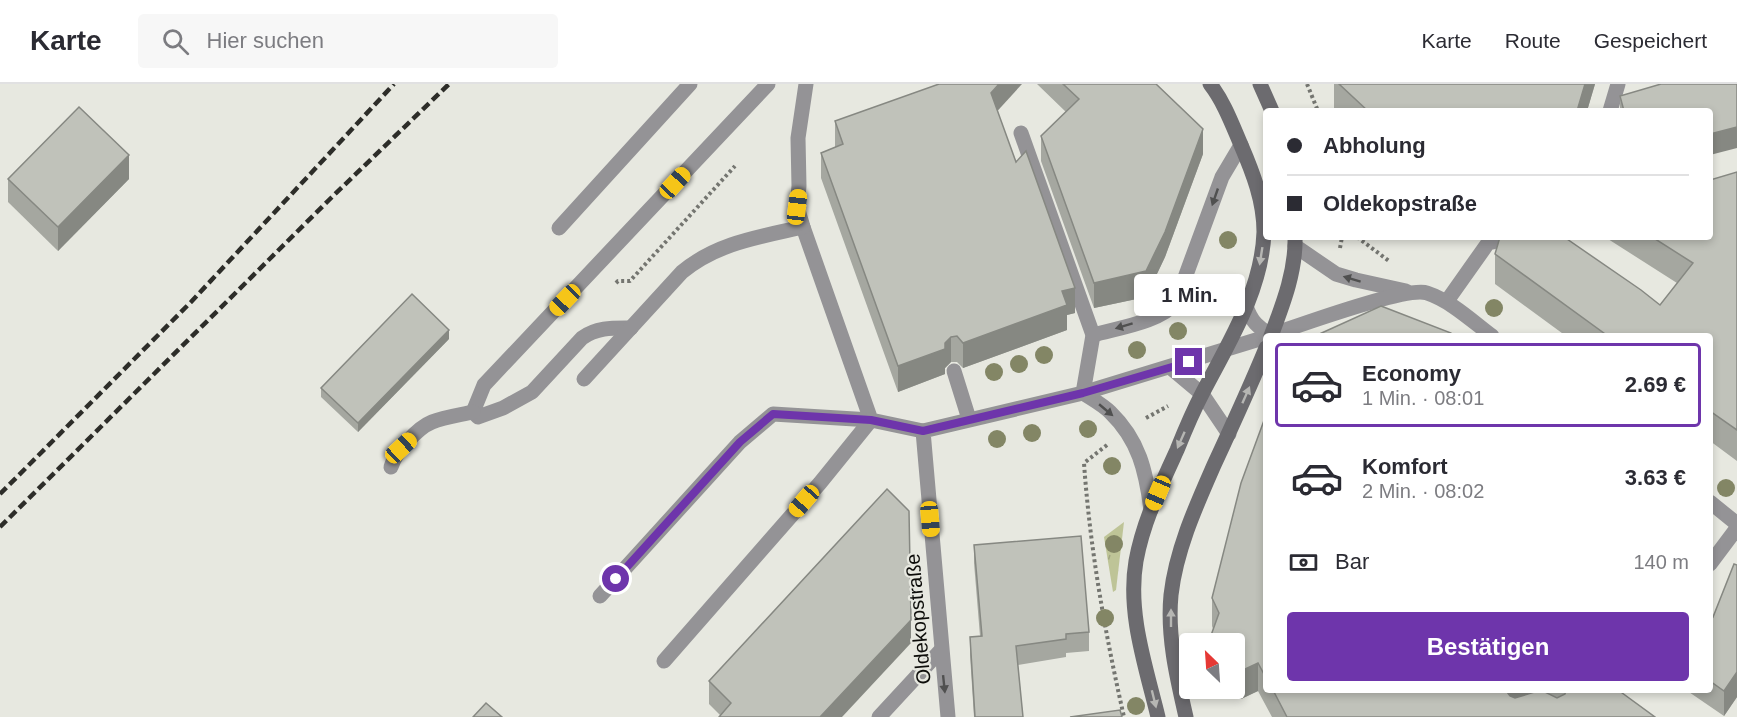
<!DOCTYPE html>
<html lang="de">
<meta charset="utf-8">
<style>
:root{--surface:#fff;--page:#f7f7f7;--text:#2b2b33;--muted:#7c7c81;--line:#e1e1e2;--accent:#6e35ab}
body{margin:0;font-family:Helvetica,sans-serif;background:var(--page);color:var(--text);height:100vh;display:flex;flex-direction:column;font-size:22px;white-space:nowrap}
*{box-sizing:border-box;margin:0}
p{font-size:20px;color:var(--muted)}
.icon{flex:none;width:33px;height:33px;fill:none;stroke:currentColor;stroke-width:2;stroke-linecap:round;stroke-linejoin:round}
.map{position:relative;flex:1;overflow:hidden}
.drawer{position:absolute;left:1263px;top:249px;width:450px;height:360px;display:flex;flex-direction:column;background:var(--surface);border-radius:6px;box-shadow:0 3px 9px #0003}
.drawer>*{flex:none}
.top-card{position:absolute;left:1263px;top:24px;width:450px;height:132px;border-radius:6px;box-shadow:0 3px 9px #0003;display:grid;align-content:center;height:132px;padding:0 24px;background:var(--surface)}
.needle{width:39px;rotate:335deg}
.controls{position:absolute;left:1179px;top:549px;display:grid;gap:12px}
.controls a{display:grid;place-items:center;width:66px;height:66px;border-radius:6px;background:var(--surface);box-shadow:0 3px 9px #0003;font-size:30px}
.end{position:absolute;width:27px;height:27px;margin:-14px;border:8px solid #6e35ab;background:#fff;box-shadow:0 0 0 3px #fff}
.from{border-radius:50%}
.bubble{position:absolute;height:42px;border-radius:6px;background:var(--surface);box-shadow:0 3px 9px #0003;font-size:20px;font-weight:700;line-height:42px;text-align:center}
.car{position:absolute;width:18px;height:36px;margin:-18px -9px;border-radius:8px;box-shadow:0 0 4px 2px #0007;background:linear-gradient(#f5c518 24%,#345 0 40%,#f5c518 0 76%,#345 0 86%,#f5c518 0)}
.top-card b{display:flex;align-items:center;gap:21px;height:57px;font-size:22px}
.top-card b+b{border-top:2px solid var(--line)}
.top-card i{width:15px;height:15px;background:var(--text)}
ul{padding:10px 0 0;list-style:none}
li{display:flex;align-items:center;gap:18px;height:84px;margin:0 12px 9px;padding:0 12px;border:3px solid transparent;border-radius:6px}
li div{flex:1}
li b{display:block;font-size:22px}
li em{font-style:normal;font-weight:700}
li.current{border-color:var(--accent)}
li>.icon{width:54px;height:54px;stroke-width:1.5}
.pay{display:flex;align-items:center;gap:15px;height:66px;padding:0 24px;font-size:22px}
.pay p{margin-inline-start:auto}
.primary-button{display:flex;gap:12px;margin-top:auto;padding:12px 24px}
.primary-button a{flex:1;height:69px;border-radius:6px;background:var(--accent);color:#fff;font-size:24px;font-weight:700;line-height:69px;text-align:center}
header{display:flex;align-items:center;gap:36px;box-sizing:border-box;height:84px;padding:0 30px;background:var(--surface);border-bottom:2px solid var(--line)}
header strong{font-size:28px}
nav{display:flex;gap:33px;margin-inline-start:auto;font-size:21px}
.search{width:420px;height:54px;background:var(--page);display:flex;align-items:center;gap:15px;box-sizing:border-box;padding:0 21px;border-radius:6px;color:var(--muted);font-size:22px}
.map>svg:first-child{display:block}
.grass{fill:url(#grass-tufts)}
.lines{fill:none;stroke-linecap:round;stroke-linejoin:round}
.path{stroke:#747570;stroke-width:4;stroke-dasharray:3 3;stroke-linecap:butt}
.lane{stroke:#949396;stroke-width:15}
.street{stroke:#949396;stroke-width:15}
.secondary{stroke:#6c6b6f;stroke-width:15}
.rail{stroke:#2d2d29;stroke-width:4.5;stroke-dasharray:9 4.5;stroke-linecap:butt}
.tree{fill:#838665}
.wall{fill:#a5a7a0}
.shaded-wall{fill:#868882}
.building{fill:#c0c2ba;stroke:#868882;stroke-width:1.5}
.oneway{fill:#505050}
.oneway2{fill:#b6b6b3}
.route{stroke:#6e35ab;stroke-width:8}
.labels{text-anchor:middle;dominant-baseline:central;stroke-width:4.5;stroke-linejoin:round;paint-order:stroke}
.street-label{font-size:20px;fill:#0d0d0a;stroke:#e7e8e0}
</style>
<header>
<strong>Karte</strong>
<div class="search"><svg class="icon" aria-label="search" viewBox="0 0 24 24"><circle cx="10" cy="10" r="6"/><path d="M15 15l6 6"/></svg>Hier suchen</div>
<nav><a>Karte</a><a>Route</a><a>Gespeichert</a></nav>
</header>
<div class="map">
<svg width="1737" height="633" viewBox="0 0 1737 633">
<defs>
<pattern id="grass-tufts" width="24" height="20" patternUnits="userSpaceOnUse" patternTransform="scale(1.5)"><rect width="24" height="20" fill="#bec497"/><path d="M3 7l-1-3M5 7V3M7 7l1-3M15 17l-1-3M17 17v-4M19 17l1-3" fill="none" stroke="#a2a781"/></pattern>
</defs>
<rect width="100%" height="100%" fill="#e7e8e0"/>
<path class="grass" d="M1124 438 1116 506 1113 508 1104 453Z"/>
<g class="lines">
<g class="path">
<path d="M1307 0 1318 27"/>
<path d="M1357 153 1389 177"/>
<path d="M1340 164 1342 153"/>
<path d="M616 199 618 197H630L735 82"/>
<path d="M1146 334 1168 322"/>
<path d="M1107 361 1084 379C1090 465 1105 549 1124 633"/>
</g>
<g class="lane">
<path d="M806 0 798 54 799 102 797 123 803 143 871 336 923 347"/>
<path d="M1610 27 1618 0"/>
<path d="M1021 49 1093 251 1083 309"/>
<path d="M559 144 690 0"/>
<path d="M631 244C614 244 597 243 582 254L532 308 503 324 478 333 473 328 484 301 768 0"/>
<path d="M1093 251C1117 244 1161 238 1176 218L1222 93 1241 61"/>
<path d="M954 287 969 335"/>
<path d="M584 295 682 188C717 159 759 153 803 143"/>
<path d="M391 383C395 369 417 344 432 338 444 333 460 331 473 328"/>
<path d="M1710 480 1737 444"/>
<path d="M600 512 740 358 773 330 871 336"/>
<path d="M664 577 820 399 871 336"/>
</g>
<g class="street">
<path d="M1295 162 1336 190 1356 196 1406 207"/>
<path d="M1447 217 1488 159 1514 153"/>
<path d="M1246 222C1251 237 1258 244 1272 251"/>
<path d="M1268 252C1295 243 1406 202 1427 209 1451 217 1472 237 1492 252"/>
<path d="M1171 284 1202 310 1229 350"/>
<path d="M1083 309C1092 315 1103 321 1110 328 1139 356 1146 387 1151 426"/>
<path d="M1710 418 1737 440"/>
<path d="M879 633 941 566"/>
<path d="M948 633 923 347 1083 309 1266 253"/>
</g>
<g class="secondary">
<path d="M1260 0 1272 27"/>
<path d="M1271 252C1283 220 1296 187 1295 153"/>
<path d="M1158 633C1146 583 1127 529 1136 477 1143 438 1161 401 1177 366 1185 346 1193 327 1203 308 1229 258 1262 206 1264 148 1264 117 1253 89 1241 61 1232 40 1224 18 1210 0"/>
<path d="M1186 633C1177 594 1167 552 1171 511 1176 466 1196 422 1214 381 1232 342 1250 303 1266 264"/>
</g>
<g class="rail">
<path d="M0 410 191 218 394 0"/>
<path d="M0 443 331 114 449 0"/>
</g>
</g>
<g class="tree">
<circle cx="1228" cy="156" r="9"/>
<circle cx="1217" cy="201" r="9"/>
<circle cx="1494" cy="224" r="9"/>
<circle cx="1178" cy="247" r="9"/>
<circle cx="1137" cy="266" r="9"/>
<circle cx="1044" cy="271" r="9"/>
<circle cx="1019" cy="280" r="9"/>
<circle cx="994" cy="288" r="9"/>
<circle cx="1088" cy="345" r="9"/>
<circle cx="1032" cy="349" r="9"/>
<circle cx="997" cy="355" r="9"/>
<circle cx="1112" cy="382" r="9"/>
<circle cx="1726" cy="404" r="9"/>
<circle cx="1114" cy="460" r="9"/>
<circle cx="1105" cy="534" r="9"/>
<circle cx="1136" cy="622" r="9"/>
</g>
<g class="wall">
<path d="M1037 0H1156L1203 70 1165 173 1146 213 1094 224 1041 77V52L1066 28Z"/>
<path d="M1334 0H1595L1587 27H1334Z"/>
<path d="M1620 12 1710 27H1620Z"/>
<path d="M997 27 1016 78 1075 229 1067 231V246L963 284 957 278H951L945 284V290L898 308 821 94V69L835 63V37Z"/>
<path d="M1737 88V377L1710 357V252H1566L1495 200V170L1660 221 1677 199 1608 155V153H1710Z"/>
<path d="M8 95H129L58 167 8 118Z"/>
<path d="M449 255 358 348 321 313V304Z"/>
<path d="M1266 331V606H1618L1655 633H1272L1258 607 1241 615 1218 606V604H1234V560H1209L1213 545 1212 542V514Z"/>
<path d="M974 461 1089 548V567L1066 569V573L1018 581 1023 633H974L970 571V553L980 552 974 479Z"/>
<path d="M1737 481V613L1724 632 1686 606H1710V531L1713 533Z"/>
<path d="M911 559 720 631 709 620V597Z"/>
</g>
<g class="shaded-wall">
<path d="M999 0H1022L991 34V9Z"/>
<path d="M1585 0H1595L1587 27H1577Z"/>
<path d="M1737 43V64L1710 71V50Z"/>
<path d="M1203 45V70L1165 173 1146 213 1094 224V199Z"/>
<path d="M129 71V95L58 167V143Z"/>
<path d="M1075 204V229L1067 231V246L963 284V259L1062 207Z"/>
<path d="M449 246V255L358 348V339Z"/>
<path d="M951 253V278L945 284V290L898 308V282L945 259Z"/>
<path d="M911 536V559L842 633H820Z"/>
<path d="M1258 579V607L1241 615V587Z"/>
<path d="M1737 588V613L1724 632V607Z"/>
<path d="M1507 606H1538L1508 627Z"/>
</g>
<g class="building">
<path d="M939 0H999L991 9 1016 78 1026 67 1075 204 1062 207 1067 221 963 259 957 252 951 253 945 259V265L898 282 821 69 843 60 835 37Z"/>
<path d="M1063 0H1156L1203 45 1165 148 1146 187 1094 199 1041 52 1079 15Z"/>
<path d="M1339 0H1585L1577 27H1368Z"/>
<path d="M1661 0H1737V43L1710 50V27H1624L1620 12Z"/>
<path d="M79 23 129 71 58 143 8 95Z"/>
<path d="M1737 88V346L1710 327V252H1608L1495 170 1500 153H1564L1641 206 1660 221 1693 179 1652 153H1710V96Z"/>
<path d="M412 210 449 246 358 339 321 304Z"/>
<path d="M1381 222 1451 249 1452 252H1315Z"/>
<path d="M1266 331V594L1258 579 1241 587 1234 584V560H1210L1209 557 1219 529 1212 514 1241 399Z"/>
<path d="M887 405 909 427 911 536 820 633H719L731 619 709 597Z"/>
<path d="M1081 452 1089 548 1066 550V555L1016 562 1023 633H975L970 553 982 552 974 461Z"/>
<path d="M1734 480 1737 481V588L1724 607 1710 597V531L1713 533Z"/>
<path d="M1273 606H1507V608L1510 612 1515 614 1541 606 1557 614 1565 610 1566 606H1618L1655 633H1287Z"/>
<path d="M486 619 502 633H473Z"/>
<path d="M1120 626 1122 633H1070Z"/>
</g>
<defs><path id="oneway-solid" d="M-6-.8H1V-3.2L6.5 0L1 3.2V.8H-6Z" transform="scale(1.5)"/></defs>
<g class="oneway">
<use href="#oneway-solid" transform="translate(1215 113) rotate(109)"/>
<use href="#oneway-solid" transform="translate(1352 195) rotate(-163)"/>
<use href="#oneway-solid" transform="translate(1124 242) rotate(163)"/>
<use href="#oneway-solid" transform="translate(1106 326) rotate(40)"/>
<use href="#oneway-solid" transform="translate(944 600) rotate(84)"/>
</g>
<g class="oneway2">
<use href="#oneway-solid" transform="translate(1261 172) rotate(99)"/>
<use href="#oneway-solid" transform="translate(1246 311) rotate(-66)"/>
<use href="#oneway-solid" transform="translate(1181 356) rotate(114)"/>
<use href="#oneway-solid" transform="translate(1171 534) rotate(-90)"/>
<use href="#oneway-solid" transform="translate(1154 615) rotate(76)"/>
</g>
<g class="lines">
<path class="route" d="M616 495 740 358 773 330 871 336 923 347 1083 309 1189 278"/>
</g>
<g class="labels">
<g class="street-label">
<text transform="translate(918 535) rotate(-95)">Oldekopstraße</text>
</g>
</g>
</svg>
<div class="controls">
<a><svg class="needle" viewBox="-14 -14 28 28"><path d="M0-13l5 13h-10z" fill="#e53935"/><path d="M0 13l5-13h-10z" fill="#7c7c81"/></svg></a>
</div>
<i class="end from" style="left:616px;top:495px"></i>
<i class="end" style="left:1189px;top:278px"></i>
<div class="bubble" style="left:1134px;top:190px;width:111px">1 Min.</div>
<i class="car" style="left:675px;top:99px;rotate:43deg"></i>
<i class="car" style="left:797px;top:123px;rotate:7deg"></i>
<i class="car" style="left:565px;top:216px;rotate:224deg"></i>
<i class="car" style="left:401px;top:364px;rotate:47deg"></i>
<i class="car" style="left:1158px;top:409px;rotate:203deg"></i>
<i class="car" style="left:804px;top:417px;rotate:221deg"></i>
<i class="car" style="left:930px;top:435px;rotate:175deg"></i>
<div class="top-card">
<b><i class="from"></i>Abholung</b>
<b><i></i>Oldekopstraße</b>
</div>
<section class="drawer">
<ul>
<li class="current"><svg class="icon" aria-label="car" viewBox="0 0 24 24"><path d="M5 17H2v-5l4-1 3-4h7l3 4 3 1v5h-3M9 17h6M6 11h13"/><circle cx="7" cy="17" r="2"/><circle cx="17" cy="17" r="2"/></svg><div><b>Economy</b><p>1 Min. · 08:01</p></div><em>2.69 €</em></li>
<li><svg class="icon" aria-label="car" viewBox="0 0 24 24"><path d="M5 17H2v-5l4-1 3-4h7l3 4 3 1v5h-3M9 17h6M6 11h13"/><circle cx="7" cy="17" r="2"/><circle cx="17" cy="17" r="2"/></svg><div><b>Komfort</b><p>2 Min. · 08:02</p></div><em>3.63 €</em></li>
</ul>
<div class="pay"><svg class="icon" aria-label="cash" viewBox="0 0 24 24"><path d="M3 7h18v10H3z"/><circle cx="12" cy="12" r="2"/></svg>Bar<p>140 m</p></div>
<div class="primary-button"><a>Bestätigen</a></div>
</section>
</div>
